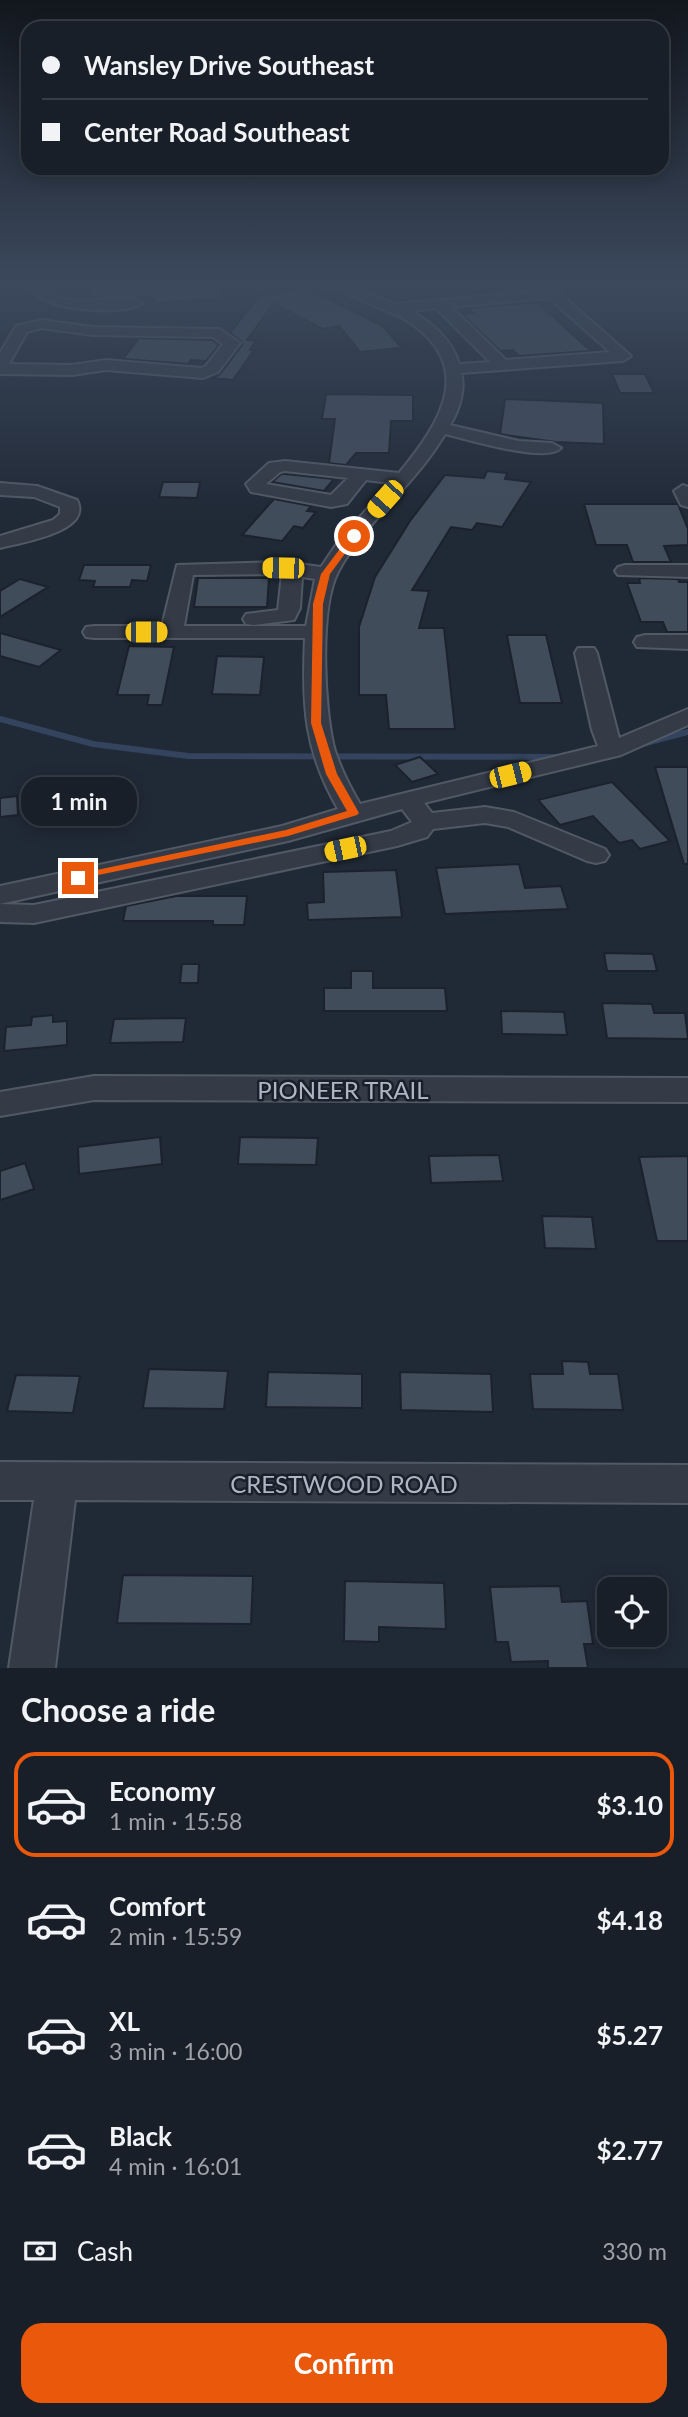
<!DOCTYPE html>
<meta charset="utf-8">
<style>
:root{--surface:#181f28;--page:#252c34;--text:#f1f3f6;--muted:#9fa2a8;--line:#363d45;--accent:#ea580c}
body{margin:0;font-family:Lato,sans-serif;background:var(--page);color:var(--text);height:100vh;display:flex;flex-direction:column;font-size:26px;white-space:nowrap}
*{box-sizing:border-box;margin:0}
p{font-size:23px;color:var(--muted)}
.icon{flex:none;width:38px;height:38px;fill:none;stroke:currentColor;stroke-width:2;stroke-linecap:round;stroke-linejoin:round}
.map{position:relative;height:1668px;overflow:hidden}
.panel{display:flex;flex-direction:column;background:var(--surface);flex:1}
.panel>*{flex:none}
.top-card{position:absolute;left:21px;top:21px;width:648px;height:154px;border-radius:21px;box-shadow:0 4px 18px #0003,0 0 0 2px var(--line);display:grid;align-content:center;height:154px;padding:0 21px;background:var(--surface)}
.controls{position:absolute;left:597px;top:1577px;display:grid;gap:14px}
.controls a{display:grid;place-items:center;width:70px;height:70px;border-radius:14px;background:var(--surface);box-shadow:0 4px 18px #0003,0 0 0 2px var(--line);font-size:35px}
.end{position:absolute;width:32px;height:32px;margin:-16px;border:9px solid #ea580c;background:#fff;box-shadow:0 0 0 4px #fff}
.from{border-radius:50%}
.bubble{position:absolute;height:49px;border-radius:21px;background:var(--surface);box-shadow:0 4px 18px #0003,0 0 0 2px var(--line);font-size:23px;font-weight:700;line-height:49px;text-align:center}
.car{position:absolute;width:21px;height:42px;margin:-21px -10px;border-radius:9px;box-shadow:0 0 5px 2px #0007;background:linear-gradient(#f5c518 24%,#345 0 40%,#f5c518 0 76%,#345 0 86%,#f5c518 0)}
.top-card b{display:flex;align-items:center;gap:24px;height:66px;font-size:26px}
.top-card b+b{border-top:2px solid var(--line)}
.top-card i{width:18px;height:18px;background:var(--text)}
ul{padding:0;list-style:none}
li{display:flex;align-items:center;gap:21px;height:105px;margin:0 14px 10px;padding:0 7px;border:4px solid transparent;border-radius:21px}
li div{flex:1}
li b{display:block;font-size:26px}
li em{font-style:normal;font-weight:700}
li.current{border-color:var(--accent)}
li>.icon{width:63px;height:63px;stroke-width:1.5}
h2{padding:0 21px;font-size:32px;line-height:84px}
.pay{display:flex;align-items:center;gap:18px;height:77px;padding:0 21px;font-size:26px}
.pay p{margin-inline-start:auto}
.primary-button{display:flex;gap:14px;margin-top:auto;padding:14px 21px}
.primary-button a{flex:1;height:80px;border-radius:21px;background:var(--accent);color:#fff;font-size:28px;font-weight:700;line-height:80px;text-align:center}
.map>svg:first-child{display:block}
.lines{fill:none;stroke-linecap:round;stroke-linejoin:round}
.stream{stroke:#34445e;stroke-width:6}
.building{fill:#414c5b;stroke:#1b222d;stroke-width:2}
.minor-casing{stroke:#515965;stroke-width:4}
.minor{fill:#343b47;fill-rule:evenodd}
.route{fill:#ea580c}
.labels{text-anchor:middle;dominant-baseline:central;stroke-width:5;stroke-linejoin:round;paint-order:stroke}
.near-street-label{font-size:24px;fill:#aeb6c4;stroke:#19202b}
</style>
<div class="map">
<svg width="688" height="1668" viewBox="0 0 688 1668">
<rect width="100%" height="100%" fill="#202936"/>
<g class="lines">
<g class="stream">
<path d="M0 719 93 744 188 756 560 757"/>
<path d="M646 743 688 732"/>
</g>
</g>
<g class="building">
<path d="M88 284H217L224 298 155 303 153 297 91 298Z"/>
<path d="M304 287 383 326 402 348 360 352 339 326 322 329 274 303 247 340 256 341 250 350H254L233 380 213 378 220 374 242 345 241 341 230 333 259 296Z"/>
<path d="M537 302 591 351 519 356 513 350 500 351 462 314 473 313 469 308Z"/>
<path d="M139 338 212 340 219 345 206 361 191 360 188 364 123 359Z"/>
<path d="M612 374H645L654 393H620Z"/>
<path d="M326 394 413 395V421H391L389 453H356L346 465 329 463 335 419H322Z"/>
<path d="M505 399 603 403 604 444 556 442 500 434Z"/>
<path d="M487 471 507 473 505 479 531 482 502 527 477 523 472 530 451 527 412 590 429 591 419 628H444L455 729H389L386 695H359V627L375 577 410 521 445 475 484 478Z"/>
<path d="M281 474H285L334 479 324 491 272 482Z"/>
<path d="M163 482H200L197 498 159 497Z"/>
<path d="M274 499 311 506 307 511 316 512 303 528 294 526 282 541 242 535Z"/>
<path d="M584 504H678L688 529V545L664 546 671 562H633L627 545H596Z"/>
<path d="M84 565H151L147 581 132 580 130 587H93L95 581 79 580Z"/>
<path d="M198 578H269L267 607H194Z"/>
<path d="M639 578 678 579 679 582H688V632H667L663 622H641L627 583H640Z"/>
<path d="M20 579 48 587 0 617V591Z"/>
<path d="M0 633 61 650 39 667 0 656Z"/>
<path d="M507 635H546L562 703H520Z"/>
<path d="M129 646 174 647 162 705H147L149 695H117Z"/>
<path d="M217 656 264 657 260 695 212 694Z"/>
<path d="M420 757 438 774 412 782 395 765Z"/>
<path d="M655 767H688V864H684Z"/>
<path d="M612 782 670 841 640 849 632 840 619 843 593 816 560 825 538 800Z"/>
<path d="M17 796 18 815 0 817V798Z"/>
<path d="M519 864 525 888 561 886 568 909 445 914 436 868Z"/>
<path d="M396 870 402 917 308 920 307 903 324 902 323 872Z"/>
<path d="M176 896H247L244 925H213V921H123L126 906Z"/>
<path d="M604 953 653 954 657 971H607Z"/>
<path d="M182 964H199L198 983H180Z"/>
<path d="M351 971H373V988H445L447 1011H324V988H351Z"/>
<path d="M602 1003 652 1004 654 1013H685L688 1039 607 1038Z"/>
<path d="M501 1011 564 1012 567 1035 502 1034Z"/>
<path d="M53 1015V1022L67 1021V1045L4 1051 6 1027 31 1025 32 1017Z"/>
<path d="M186 1018 183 1042 110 1043 114 1019Z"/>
<path d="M160 1137 162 1164 79 1174 78 1147Z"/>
<path d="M240 1137 318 1138 316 1165 238 1164Z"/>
<path d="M499 1155 503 1181 431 1183 429 1156Z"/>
<path d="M688 1156V1241H657L639 1157Z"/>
<path d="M25 1163 34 1189 0 1200V1171Z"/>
<path d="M542 1216 592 1217 596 1249 545 1248Z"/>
<path d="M562 1361 588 1362 590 1374H618L623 1410 533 1409 530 1374H563Z"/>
<path d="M149 1369 228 1371 224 1409 143 1408Z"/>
<path d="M268 1372 362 1374V1408L266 1407Z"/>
<path d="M400 1372 491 1374 493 1412 401 1410Z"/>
<path d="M16 1375 80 1376 73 1413 7 1411Z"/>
<path d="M123 1575 253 1576 251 1624 117 1623Z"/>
<path d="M345 1581 444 1583 446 1629 379 1627V1642L344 1641Z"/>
<path d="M560 1586 562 1602 587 1601 593 1644H584L588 1668H548V1661L511 1662 508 1642H496L490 1587Z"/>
</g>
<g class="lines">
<g class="minor-casing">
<g id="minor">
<path d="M29 284H43C68 318 124 287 142 303 128 315 67 310 49 302 40 299 35 292 29 284Z"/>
<path d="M324 284H343L396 304 552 290 557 291 631 356 623 361 461 373C466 389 459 411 450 425L519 441 552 443 561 448C546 464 467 439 445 434 416 484 363 524 338 572 319 608 324 712 335 751 341 769 350 787 360 804L598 746 592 730 575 653 578 648H594L597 653 619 738 688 709V725L621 755 424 803 432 813 485 807 514 812 605 849 609 855 605 861 596 863 587 861 508 827 485 823 433 829 427 837 397 846 34 923 0 922V904L34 905 391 831 412 822 402 809 288 841 0 904V886L282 826 338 809C304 750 302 706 305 638H94L86 637 83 632 86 627 94 626H162L177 565 283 562 321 567 338 542 390 483 366 480 347 504 331 507 251 492 246 484 269 463 285 461 399 473C442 421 478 364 403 318ZM549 298 610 352 506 360 451 307ZM436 308 490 362 459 364C453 341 431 322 411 311ZM285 471 348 478 331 495 266 484 280 472ZM282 574 278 610 246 614 243 619 246 624 254 625 294 620 300 608 302 577 315 579 306 626H184L193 575Z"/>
<path d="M41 320 93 327 219 329 240 343 218 372 203 378 106 370 72 375 0 374V353L16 326ZM41 328 93 335 213 337 223 344 206 366 201 368 106 360 72 365 9 364 27 332Z"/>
<path d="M0 483 37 486 77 500C94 532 19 543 0 548V536L53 520 60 514V507L34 497 0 495Z"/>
<path d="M683 485 688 487V507L681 505 674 491Z"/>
<path d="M625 565H688V577L618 575 615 571 618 567Z"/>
<path d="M645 635H688V649L637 647 634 642 637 637Z"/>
<path d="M94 1076 688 1078V1102L94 1100 0 1116V1092Z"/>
<path d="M0 1462 688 1465V1503L75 1500 55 1668H9L34 1500H0Z"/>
</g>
</g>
<use href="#minor" class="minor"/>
</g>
<linearGradient id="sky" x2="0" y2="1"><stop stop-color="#12171e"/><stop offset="0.55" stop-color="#3c495d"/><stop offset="1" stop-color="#3c495d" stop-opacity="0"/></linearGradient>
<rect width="688" height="517" fill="url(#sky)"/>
<path class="route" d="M351 534 358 536 330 574 323 604 321 723 337 774 359 813 357 815 288 836 74 880V875L78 874 286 830 347 811 326 774 311 723 313 604 321 574Z"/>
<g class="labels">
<g class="near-street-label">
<text x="343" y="1089">PIONEER TRAIL</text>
<text x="344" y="1483">CRESTWOOD ROAD</text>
</g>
</g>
</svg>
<div class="controls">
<a><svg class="icon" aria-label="locate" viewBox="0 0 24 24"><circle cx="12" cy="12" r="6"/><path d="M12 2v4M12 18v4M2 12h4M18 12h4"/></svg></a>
</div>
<i class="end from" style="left:354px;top:536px"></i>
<i class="end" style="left:78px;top:878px"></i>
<div class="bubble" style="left:21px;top:777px;width:116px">1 min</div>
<i class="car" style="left:385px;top:499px;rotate:222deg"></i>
<i class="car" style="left:283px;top:568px;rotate:271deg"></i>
<i class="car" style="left:146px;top:632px;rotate:90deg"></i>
<i class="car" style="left:510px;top:775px;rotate:76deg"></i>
<i class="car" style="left:345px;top:849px;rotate:258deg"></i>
<div class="top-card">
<b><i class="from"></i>Wansley Drive Southeast</b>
<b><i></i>Center Road Southeast</b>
</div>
</div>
<section class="panel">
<h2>Choose a ride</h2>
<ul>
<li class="current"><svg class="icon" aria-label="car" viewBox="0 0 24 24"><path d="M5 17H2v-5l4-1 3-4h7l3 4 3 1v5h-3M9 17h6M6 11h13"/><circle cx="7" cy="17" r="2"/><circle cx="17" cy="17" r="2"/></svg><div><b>Economy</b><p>1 min · 15:58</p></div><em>$3.10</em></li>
<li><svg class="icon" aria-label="car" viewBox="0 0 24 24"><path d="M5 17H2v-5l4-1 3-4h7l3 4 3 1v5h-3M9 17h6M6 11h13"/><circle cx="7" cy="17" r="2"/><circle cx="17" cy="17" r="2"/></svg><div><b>Comfort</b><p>2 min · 15:59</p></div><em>$4.18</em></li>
<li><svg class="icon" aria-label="car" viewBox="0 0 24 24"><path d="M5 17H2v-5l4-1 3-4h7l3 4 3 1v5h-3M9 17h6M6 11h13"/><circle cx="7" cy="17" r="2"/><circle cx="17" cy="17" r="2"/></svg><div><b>XL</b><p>3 min · 16:00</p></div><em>$5.27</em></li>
<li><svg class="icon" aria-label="car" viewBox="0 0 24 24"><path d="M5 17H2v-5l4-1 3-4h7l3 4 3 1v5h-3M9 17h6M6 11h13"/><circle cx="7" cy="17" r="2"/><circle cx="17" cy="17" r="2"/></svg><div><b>Black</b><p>4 min · 16:01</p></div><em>$2.77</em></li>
</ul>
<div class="pay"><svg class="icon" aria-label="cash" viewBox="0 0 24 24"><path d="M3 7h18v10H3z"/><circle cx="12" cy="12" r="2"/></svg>Cash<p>330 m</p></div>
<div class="primary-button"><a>Confirm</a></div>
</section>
